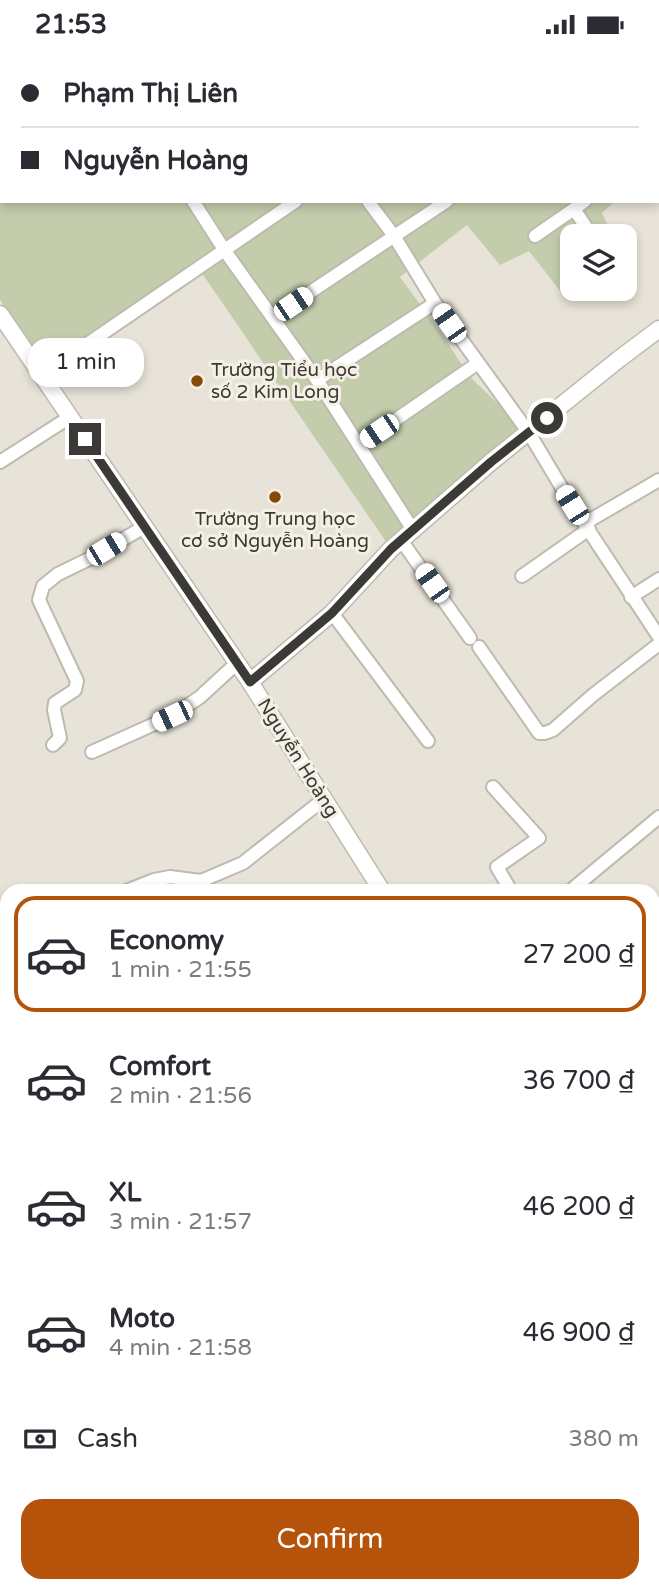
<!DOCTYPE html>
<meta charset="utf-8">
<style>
:root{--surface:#fff;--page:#f7f7f7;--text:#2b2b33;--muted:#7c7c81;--line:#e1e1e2;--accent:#b45309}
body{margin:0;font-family:"Varela Round",sans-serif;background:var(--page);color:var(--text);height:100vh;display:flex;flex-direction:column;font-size:26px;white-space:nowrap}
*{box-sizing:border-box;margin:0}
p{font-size:23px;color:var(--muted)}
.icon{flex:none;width:38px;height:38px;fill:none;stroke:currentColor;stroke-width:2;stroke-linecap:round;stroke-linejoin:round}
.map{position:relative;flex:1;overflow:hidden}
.sheet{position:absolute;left:0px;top:835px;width:660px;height:709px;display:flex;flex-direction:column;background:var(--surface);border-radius:21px 21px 0 0;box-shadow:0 4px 10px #0003}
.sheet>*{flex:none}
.hud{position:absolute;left:0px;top:0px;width:660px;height:154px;box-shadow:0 4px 10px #0003;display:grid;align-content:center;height:154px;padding:0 21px;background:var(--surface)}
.controls{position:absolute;left:560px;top:175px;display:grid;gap:14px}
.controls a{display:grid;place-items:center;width:77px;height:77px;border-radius:14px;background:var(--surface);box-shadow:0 4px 10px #0003;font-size:35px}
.end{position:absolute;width:32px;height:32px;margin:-16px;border:9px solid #3c3a36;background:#fff;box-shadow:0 0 0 4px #fff}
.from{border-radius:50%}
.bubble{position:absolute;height:49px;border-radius:21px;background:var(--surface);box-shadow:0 4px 10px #0003;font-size:23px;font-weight:600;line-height:49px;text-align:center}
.car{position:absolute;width:21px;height:42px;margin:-21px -10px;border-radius:9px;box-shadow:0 0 5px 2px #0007;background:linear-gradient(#fff 24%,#345 0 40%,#fff 0 76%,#345 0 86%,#fff 0)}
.hud b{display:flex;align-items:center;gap:24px;height:66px;font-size:26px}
.hud b+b{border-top:2px solid var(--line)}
.hud i{width:18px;height:18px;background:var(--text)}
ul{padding:12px 0 0;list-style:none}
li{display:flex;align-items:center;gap:21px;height:116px;margin:0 14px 10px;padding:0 7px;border:4px solid transparent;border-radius:21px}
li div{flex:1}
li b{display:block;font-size:26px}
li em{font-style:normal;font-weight:600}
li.selected{border-color:var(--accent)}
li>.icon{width:63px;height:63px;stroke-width:1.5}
.pay{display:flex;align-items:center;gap:18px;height:77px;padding:0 21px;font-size:26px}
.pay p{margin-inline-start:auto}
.primary-button{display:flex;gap:14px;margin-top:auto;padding:14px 21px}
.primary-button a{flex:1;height:80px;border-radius:21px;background:var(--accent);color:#fff;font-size:28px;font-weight:600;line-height:80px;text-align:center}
.status{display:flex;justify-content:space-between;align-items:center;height:49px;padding:0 35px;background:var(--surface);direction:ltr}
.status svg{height:19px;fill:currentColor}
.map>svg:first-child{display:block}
.green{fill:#c3cdac}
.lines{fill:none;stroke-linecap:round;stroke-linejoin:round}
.service-casing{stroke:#bfbaaf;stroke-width:10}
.minor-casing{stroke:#bfbaaf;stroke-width:16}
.tertiary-casing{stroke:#bfbaaf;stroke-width:19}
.service{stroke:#fff;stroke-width:6}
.minor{stroke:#fff;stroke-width:12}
.tertiary{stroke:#fff;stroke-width:16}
.route{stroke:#3c3a36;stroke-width:9}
.poi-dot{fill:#864908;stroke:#f5f0e5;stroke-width:2.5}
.labels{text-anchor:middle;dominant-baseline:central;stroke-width:6;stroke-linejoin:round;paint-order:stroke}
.poi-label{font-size:19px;fill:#3c3a36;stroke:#f5f0e5;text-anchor:start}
.street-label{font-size:19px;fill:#3c3a36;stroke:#f5f0e5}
</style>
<div class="status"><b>21:53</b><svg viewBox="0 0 49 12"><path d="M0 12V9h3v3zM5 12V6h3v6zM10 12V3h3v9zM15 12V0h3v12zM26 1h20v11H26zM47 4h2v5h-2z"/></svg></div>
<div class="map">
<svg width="659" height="1543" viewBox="0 0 659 1543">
<rect width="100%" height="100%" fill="#e8e3d8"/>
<g class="green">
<path d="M135 0H443L444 2H132Z"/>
<path d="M0 68H2V152H615L602 164 613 187H572V235L561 243 529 202 500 216 467 176 400 228 441 284 470 328 529 384 391 500 197 217 47 320 0 251Z"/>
</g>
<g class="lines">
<g class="service-casing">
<path id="service" d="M90 0 91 2"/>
</g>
<g class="minor-casing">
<g id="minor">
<path d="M262 0 264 2"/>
<path d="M374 0 375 2"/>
<path d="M597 0 599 2"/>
<path d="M171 2 174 0"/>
<path d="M504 2 507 0"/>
<path d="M658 94 659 95"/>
<path d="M0 114 2 113"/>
<path d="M193 152 225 202 317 331 413 481"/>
<path d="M368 152 394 187 435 254 529 384 572 456 659 588"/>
<path d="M585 152 574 160 592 187"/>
<path d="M535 187 574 160"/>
<path d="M273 268 447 152"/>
<path d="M42 326 296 152"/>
<path d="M317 331 435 254"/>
<path d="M359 396 478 314"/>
<path d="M0 413 70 368"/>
<path d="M585 474 659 431"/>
<path d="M401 491 470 589"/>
<path d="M522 527 589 480"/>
<path d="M631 548 659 530"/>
<path d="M332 564 428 692"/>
<path d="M479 598 539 684H545L553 681 593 646 659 595"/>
<path d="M53 696 60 689 54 661 55 654 75 641 77 632 39 551 43 537 58 525 91 509 144 478"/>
<path d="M92 703 172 667 200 648 237 614"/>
<path d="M493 738 539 789 497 818 511 842"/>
<path d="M126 842 154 831 170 828 201 832 243 814 324 750"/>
<path d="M570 842 659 768"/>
<path d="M0 882 7 901"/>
<path d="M0 980H7"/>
<path d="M653 994 659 989"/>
<path d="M653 1007 659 1014"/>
<path d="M653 1489 659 1493"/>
<path d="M0 1500 7 1496"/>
<path d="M0 1536 4 1543"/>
<path d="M501 1536 506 1543"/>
<path d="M275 1543 285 1536"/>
</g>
</g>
<g class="tertiary-casing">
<g id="tertiary">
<path d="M0 265 250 633 382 842"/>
<path d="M250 633 332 564 391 500 491 413 619 310 659 280"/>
<path d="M653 1267 659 1277"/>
</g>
</g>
<use href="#service" class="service"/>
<use href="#minor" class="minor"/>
<use href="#tertiary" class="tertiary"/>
</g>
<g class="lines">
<path class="route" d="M85 390 250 633 332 564 391 500 491 413 547 369"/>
</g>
<g class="poi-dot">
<circle cx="197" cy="332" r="7"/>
<circle cx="275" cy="448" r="7"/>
</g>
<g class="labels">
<g class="poi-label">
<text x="211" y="321">Trường Tiểu học<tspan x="211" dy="22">số 2 Kim Long</tspan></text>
<text x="275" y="470" text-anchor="middle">Trường Trung học<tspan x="275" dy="22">cơ sở Nguyễn Hoàng</tspan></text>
</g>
<g class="street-label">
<text transform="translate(298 709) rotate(58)">Nguyễn Hoàng</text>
</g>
</g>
</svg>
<div class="controls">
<a><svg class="icon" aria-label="layers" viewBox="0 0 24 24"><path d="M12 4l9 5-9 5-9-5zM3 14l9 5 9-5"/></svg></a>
</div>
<i class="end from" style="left:547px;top:369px"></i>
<i class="end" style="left:85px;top:390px"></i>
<div class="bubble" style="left:28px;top:289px;width:116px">1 min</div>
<i class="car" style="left:293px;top:255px;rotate:56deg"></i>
<i class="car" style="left:449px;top:274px;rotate:325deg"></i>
<i class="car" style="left:379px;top:382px;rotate:236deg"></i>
<i class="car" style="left:572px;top:456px;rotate:328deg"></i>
<i class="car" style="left:106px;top:500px;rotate:59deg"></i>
<i class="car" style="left:432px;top:534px;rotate:325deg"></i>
<i class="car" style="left:172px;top:667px;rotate:245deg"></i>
<div class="hud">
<b><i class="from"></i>Phạm Thị Liên</b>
<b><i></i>Nguyễn Hoàng</b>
</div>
<section class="sheet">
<ul>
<li class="selected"><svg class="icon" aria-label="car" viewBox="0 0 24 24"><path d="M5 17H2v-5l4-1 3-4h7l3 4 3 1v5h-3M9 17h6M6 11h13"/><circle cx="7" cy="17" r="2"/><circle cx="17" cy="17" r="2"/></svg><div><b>Economy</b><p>1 min · 21:55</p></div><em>27 200 ₫</em></li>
<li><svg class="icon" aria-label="car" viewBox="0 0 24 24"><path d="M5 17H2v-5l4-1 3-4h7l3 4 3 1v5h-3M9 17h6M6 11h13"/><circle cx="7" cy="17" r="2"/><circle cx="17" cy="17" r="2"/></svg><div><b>Comfort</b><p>2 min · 21:56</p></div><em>36 700 ₫</em></li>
<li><svg class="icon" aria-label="car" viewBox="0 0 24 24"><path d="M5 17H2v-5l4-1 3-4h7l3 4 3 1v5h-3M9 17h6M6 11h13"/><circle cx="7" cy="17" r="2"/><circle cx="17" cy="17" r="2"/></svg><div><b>XL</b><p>3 min · 21:57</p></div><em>46 200 ₫</em></li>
<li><svg class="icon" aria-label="car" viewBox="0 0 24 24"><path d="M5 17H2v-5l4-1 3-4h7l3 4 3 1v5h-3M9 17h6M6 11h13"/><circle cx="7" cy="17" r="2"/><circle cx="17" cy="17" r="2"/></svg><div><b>Moto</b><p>4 min · 21:58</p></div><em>46 900 ₫</em></li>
</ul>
<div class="pay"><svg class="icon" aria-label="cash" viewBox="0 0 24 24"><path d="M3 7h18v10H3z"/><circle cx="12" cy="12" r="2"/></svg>Cash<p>380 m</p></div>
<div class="primary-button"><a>Confirm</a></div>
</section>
</div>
